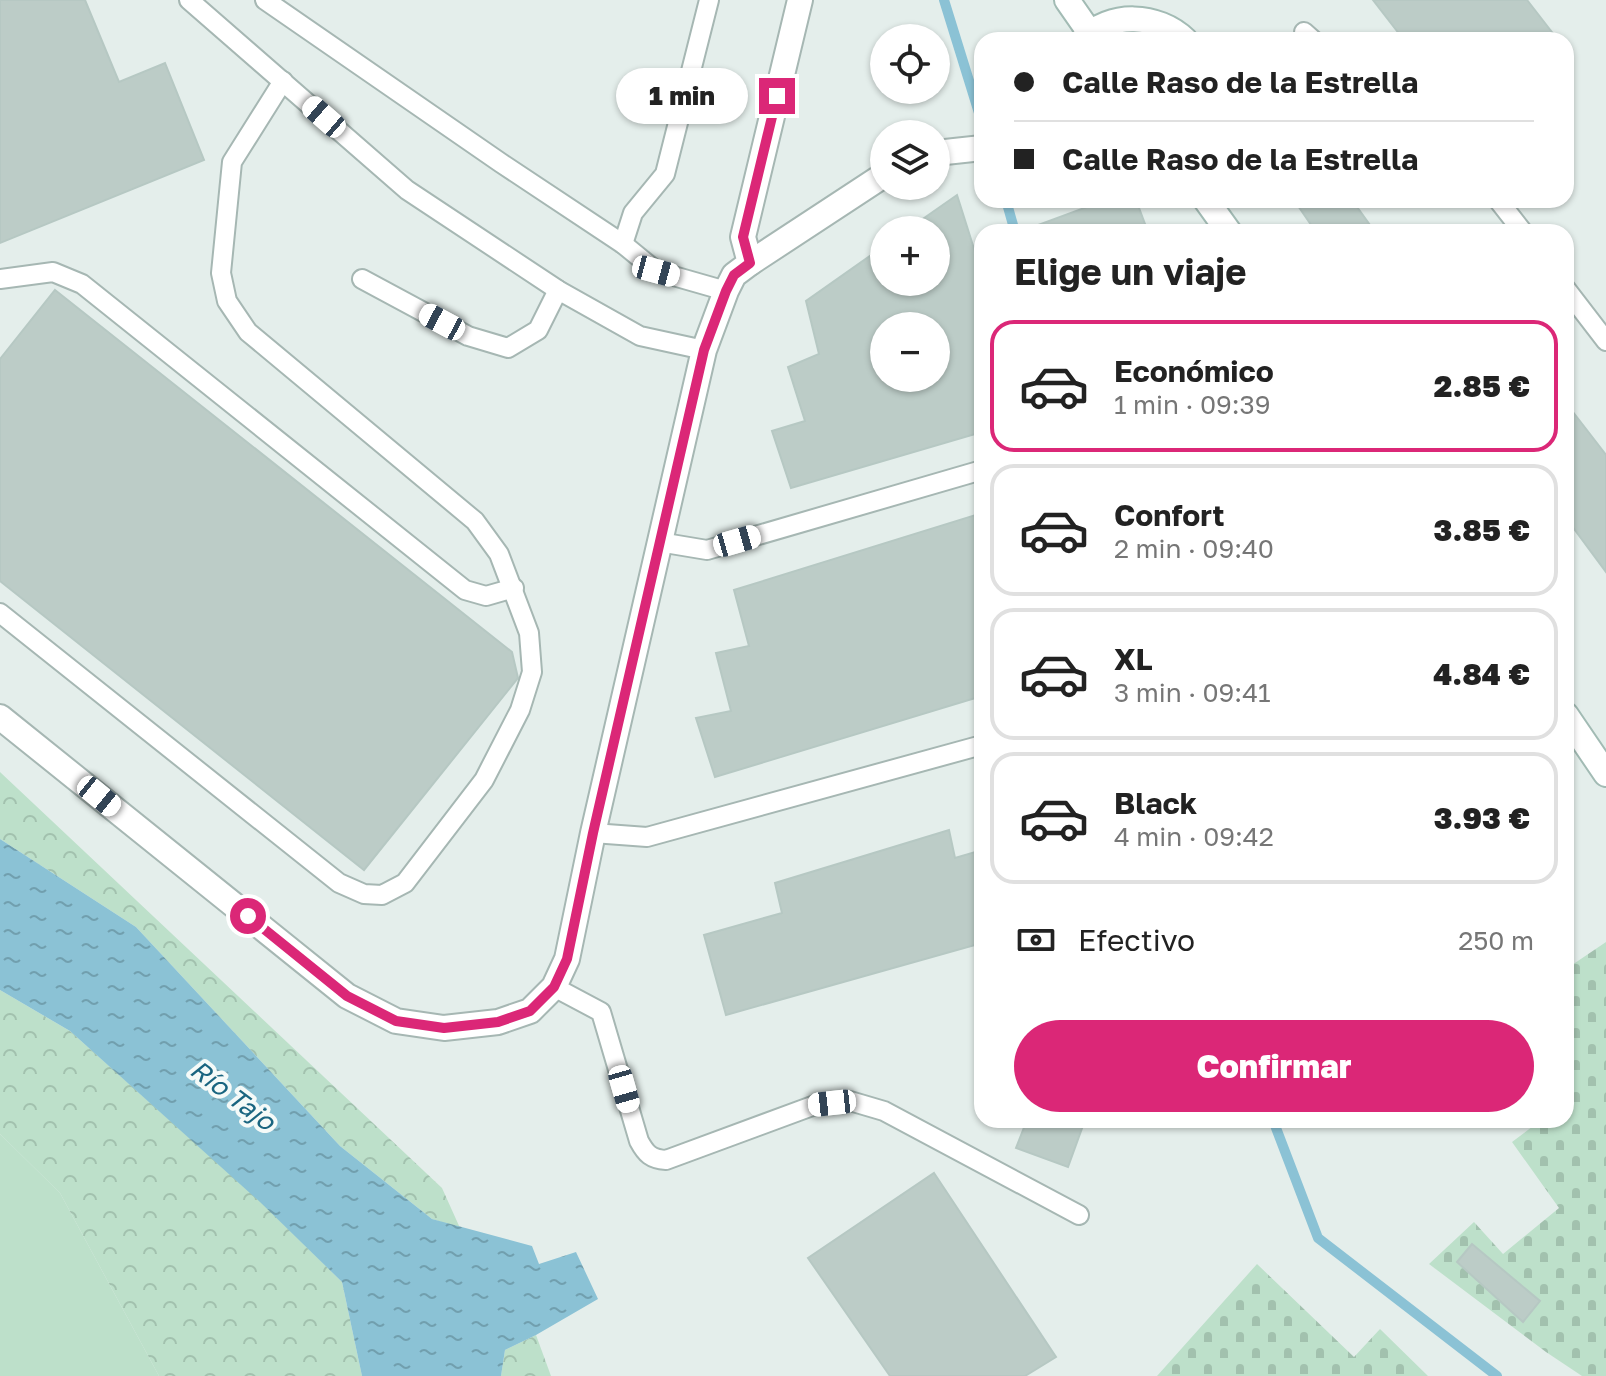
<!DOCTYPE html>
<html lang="es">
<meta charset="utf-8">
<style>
:root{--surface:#fff;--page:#f6f6f6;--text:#222;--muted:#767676;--line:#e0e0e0;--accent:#db2777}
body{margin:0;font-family:"Golos Text",sans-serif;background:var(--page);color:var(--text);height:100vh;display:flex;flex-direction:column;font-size:30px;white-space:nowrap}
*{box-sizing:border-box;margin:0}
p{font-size:26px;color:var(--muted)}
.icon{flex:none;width:44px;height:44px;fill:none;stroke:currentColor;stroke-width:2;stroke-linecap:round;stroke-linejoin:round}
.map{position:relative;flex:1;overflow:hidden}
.drawer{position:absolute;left:974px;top:224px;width:600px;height:904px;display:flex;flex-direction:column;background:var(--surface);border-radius:24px;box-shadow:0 2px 6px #0004}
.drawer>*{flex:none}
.banner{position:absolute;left:974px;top:32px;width:600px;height:176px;border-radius:24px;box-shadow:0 2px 6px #0004;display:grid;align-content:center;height:176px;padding:0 40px;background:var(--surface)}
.fabs{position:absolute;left:870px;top:24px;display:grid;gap:16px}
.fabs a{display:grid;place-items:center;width:80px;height:80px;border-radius:50%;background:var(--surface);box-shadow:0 2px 6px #0004;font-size:40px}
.end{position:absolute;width:36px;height:36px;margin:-18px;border:10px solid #db2777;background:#fff;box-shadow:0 0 0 4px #fff}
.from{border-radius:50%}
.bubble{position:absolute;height:56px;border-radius:28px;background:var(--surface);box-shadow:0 2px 6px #0004;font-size:26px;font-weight:800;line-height:56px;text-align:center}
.car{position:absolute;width:24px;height:48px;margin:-24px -12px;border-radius:10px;box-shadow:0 0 6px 2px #0007;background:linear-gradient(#fff 24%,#345 0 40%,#fff 0 76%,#345 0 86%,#fff 0)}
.banner b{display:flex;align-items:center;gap:28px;height:76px;font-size:30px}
.banner b+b{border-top:2px solid var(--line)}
.banner i{width:20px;height:20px;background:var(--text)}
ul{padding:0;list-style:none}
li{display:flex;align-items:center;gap:24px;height:132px;margin:0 16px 12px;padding:0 24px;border:4px solid var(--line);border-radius:24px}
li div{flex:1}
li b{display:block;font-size:30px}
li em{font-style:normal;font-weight:800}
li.active{border-color:var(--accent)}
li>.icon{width:72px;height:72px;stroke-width:1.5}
h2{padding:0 40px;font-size:36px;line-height:96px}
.pay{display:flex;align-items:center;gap:20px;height:88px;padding:0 40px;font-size:30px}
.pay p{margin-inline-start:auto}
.primary-button{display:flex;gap:16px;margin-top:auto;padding:16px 40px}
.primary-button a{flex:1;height:92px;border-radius:48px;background:var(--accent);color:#fff;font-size:32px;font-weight:800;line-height:92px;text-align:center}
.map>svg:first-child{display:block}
.grass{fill:#bde0ca}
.forest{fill:url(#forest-crowns)}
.cemetery{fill:url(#cemetery-stones)}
.water{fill:url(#water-ripples)}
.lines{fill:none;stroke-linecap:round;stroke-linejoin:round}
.stream{stroke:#8bc2d5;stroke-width:10}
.building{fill:#bcccc7;stroke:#b6c8c3;stroke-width:2;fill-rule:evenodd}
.lane-casing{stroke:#a6b7b3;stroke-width:22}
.street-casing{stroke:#a6b7b3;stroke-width:28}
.secondary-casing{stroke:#a2bbb4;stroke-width:28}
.lane{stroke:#fff;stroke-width:18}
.street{stroke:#fff;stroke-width:24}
.secondary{stroke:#fff;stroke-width:24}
.route{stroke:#db2777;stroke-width:10}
.labels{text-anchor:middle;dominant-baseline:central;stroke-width:8;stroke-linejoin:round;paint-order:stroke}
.water-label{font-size:26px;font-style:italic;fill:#1a6580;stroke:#f5faf8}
</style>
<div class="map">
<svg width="1606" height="1376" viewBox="0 0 1606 1376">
<defs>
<pattern id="forest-crowns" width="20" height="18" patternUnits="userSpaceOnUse" patternTransform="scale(2)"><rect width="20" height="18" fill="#bde0ca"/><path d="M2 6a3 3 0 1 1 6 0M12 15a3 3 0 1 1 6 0" fill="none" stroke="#a2c1ae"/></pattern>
<pattern id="cemetery-stones" width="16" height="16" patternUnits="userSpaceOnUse" patternTransform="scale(2)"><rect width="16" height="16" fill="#bde0ca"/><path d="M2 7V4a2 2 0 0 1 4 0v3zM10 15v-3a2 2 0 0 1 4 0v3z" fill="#a2c1ae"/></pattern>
<pattern id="water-ripples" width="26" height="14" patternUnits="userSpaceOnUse" patternTransform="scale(2)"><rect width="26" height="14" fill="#8bc2d5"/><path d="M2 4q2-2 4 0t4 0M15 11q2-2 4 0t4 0" fill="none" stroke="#719fae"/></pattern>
</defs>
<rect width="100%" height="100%" fill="#e4eeeb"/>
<path class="grass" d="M0 1134 60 1193 159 1376H0Z"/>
<g class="forest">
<path d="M0 772 442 1188 460 1228 432 1219 340 1146 136 927 0 839Z"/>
<path d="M0 990 70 1031 261 1202 342 1282 362 1376H159L60 1193 0 1134Z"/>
<path d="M536 1335 551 1376H501L505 1350Z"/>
</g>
<g class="cemetery">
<path d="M1606 942V1376H1582L1546 1352 1429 1264 1474 1222 1503 1254 1559 1208 1512 1142 1541 1120H1566V969Z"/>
<path d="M1257 1264 1354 1357 1380 1329 1428 1376H1157Z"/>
</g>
<path class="water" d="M0 839 136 927 340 1146 432 1219 532 1246 539 1264 576 1252 598 1299 536 1335 505 1350 501 1376H362L342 1282 260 1202 70 1031 0 990Z"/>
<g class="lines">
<g class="stream">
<path d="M944 0 979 113"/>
<path d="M1006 200 1015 232"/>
<path d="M1273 1120 1318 1238 1497 1376"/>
</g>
</g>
<g class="building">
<path d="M0 0H85L119 82 165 63 204 160 0 243Z"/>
<path d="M1373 0H1527L1558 40H1404Z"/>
<path d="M957 195 982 274V432L791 488 772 431 805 421 788 367 819 354 806 301 884 246V282H936V230H907ZM884 326H936V378H884Z"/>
<path d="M1106 200H1136L1148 232H1028L1027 229Z"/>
<path d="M1294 200H1352L1375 232H1316Z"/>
<path d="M55 290 512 652 518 678 364 870 0 581V359Z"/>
<path d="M1566 403 1606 455V572L1566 518Z"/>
<path d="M982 513V696L715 777 696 718 731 711 716 653 749 646 734 590Z"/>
<path d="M949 830 955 858 982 850V943L726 1015 704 935 782 913 775 883Z"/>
<path d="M1027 1120H1085L1068 1167 1016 1148Z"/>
<path d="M934 1173 1056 1357 1025 1376H890L808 1258Z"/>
<path d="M1472 1244 1540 1301 1523 1322 1457 1262Z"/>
</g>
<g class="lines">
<g class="lane-casing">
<g id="lane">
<path d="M189 0 407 190 558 290 640 336 704 350"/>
<path d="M265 0 501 163 623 244 656 271 726 291"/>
<path d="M1304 32 1313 40"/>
<path d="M1498 200 1523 232"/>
<path d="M623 244 633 213 665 174 709 0"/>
<path d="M0 279 53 272 82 284 465 590 486 596 514 588"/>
<path d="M362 279 468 336 508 348 538 330 558 290"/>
<path d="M1566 289 1606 341"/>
<path d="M659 542 707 550 982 470"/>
<path d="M0 613 339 883 364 894 382 895 405 883 484 780 520 710 532 672 529 633 499 554 475 521 248 332 227 301 221 273 232 162 283 81"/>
<path d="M593 833 647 837 982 745"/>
<path d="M554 987 601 1012 639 1141C646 1154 651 1159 666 1160L815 1105 850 1101 884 1111 1079 1215"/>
</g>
</g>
<g class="street-casing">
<g id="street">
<path d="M936 153 982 148"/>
<path d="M750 263 884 175"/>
<path d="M0 717 347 996 396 1021 444 1028 498 1022 530 1011 554 987 567 959 593 833 704 350 726 291 734 275 750 263 743 237 800 0"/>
</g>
</g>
<g class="secondary-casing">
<g id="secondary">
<path d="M1067 0 1090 33"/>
<path d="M1083 40C1110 11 1158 14 1185 40"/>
<path d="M1206 200 1229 232"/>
<path d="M1566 715 1606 774"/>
</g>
</g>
<use href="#lane" class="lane"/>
<use href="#street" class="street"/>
<use href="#secondary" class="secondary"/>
</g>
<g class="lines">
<path class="route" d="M248 916 347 996 396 1021 444 1028 498 1022 530 1011 554 987 567 959 593 833 704 350 726 291 734 275 750 263 743 237 777 96"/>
</g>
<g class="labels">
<g class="water-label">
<text transform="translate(233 1095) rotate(37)">Río Tajo</text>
</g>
</g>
</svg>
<div class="fabs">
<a><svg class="icon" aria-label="locate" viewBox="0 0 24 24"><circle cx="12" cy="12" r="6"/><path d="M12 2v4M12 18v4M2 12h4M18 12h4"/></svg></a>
<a><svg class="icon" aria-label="layers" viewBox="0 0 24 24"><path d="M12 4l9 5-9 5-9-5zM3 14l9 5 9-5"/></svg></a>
<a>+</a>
<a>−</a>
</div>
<i class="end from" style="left:248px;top:916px"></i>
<i class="end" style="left:777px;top:96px"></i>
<div class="bubble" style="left:616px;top:68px;width:132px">1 min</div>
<i class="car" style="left:324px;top:117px;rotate:311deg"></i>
<i class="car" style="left:656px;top:271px;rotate:105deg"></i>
<i class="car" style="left:442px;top:322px;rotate:298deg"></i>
<i class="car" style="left:737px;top:541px;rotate:74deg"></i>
<i class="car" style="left:99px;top:796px;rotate:129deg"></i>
<i class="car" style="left:624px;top:1089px;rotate:164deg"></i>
<i class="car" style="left:832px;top:1103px;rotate:264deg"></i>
<div class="banner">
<b><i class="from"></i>Calle Raso de la Estrella</b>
<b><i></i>Calle Raso de la Estrella</b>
</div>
<section class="drawer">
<h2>Elige un viaje</h2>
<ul>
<li class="active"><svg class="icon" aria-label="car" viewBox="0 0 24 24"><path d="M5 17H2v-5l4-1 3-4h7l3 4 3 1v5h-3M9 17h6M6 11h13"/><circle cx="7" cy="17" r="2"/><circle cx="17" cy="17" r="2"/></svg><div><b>Económico</b><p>1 min · 09:39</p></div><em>2.85 €</em></li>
<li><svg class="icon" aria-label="car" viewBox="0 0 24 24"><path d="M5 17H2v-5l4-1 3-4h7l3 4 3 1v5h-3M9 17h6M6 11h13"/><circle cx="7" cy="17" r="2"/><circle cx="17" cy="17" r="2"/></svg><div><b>Confort</b><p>2 min · 09:40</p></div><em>3.85 €</em></li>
<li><svg class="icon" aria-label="car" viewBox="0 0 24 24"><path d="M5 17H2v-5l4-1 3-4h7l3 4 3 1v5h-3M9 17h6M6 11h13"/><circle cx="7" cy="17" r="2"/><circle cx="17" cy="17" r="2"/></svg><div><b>XL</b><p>3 min · 09:41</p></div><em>4.84 €</em></li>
<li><svg class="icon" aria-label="car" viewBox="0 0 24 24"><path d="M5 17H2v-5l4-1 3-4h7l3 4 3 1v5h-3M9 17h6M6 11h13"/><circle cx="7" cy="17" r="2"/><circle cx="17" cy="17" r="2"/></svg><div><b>Black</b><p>4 min · 09:42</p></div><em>3.93 €</em></li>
</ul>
<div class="pay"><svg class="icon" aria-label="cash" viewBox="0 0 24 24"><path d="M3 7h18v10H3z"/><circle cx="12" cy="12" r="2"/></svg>Efectivo<p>250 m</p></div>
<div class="primary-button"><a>Confirmar</a></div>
</section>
</div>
